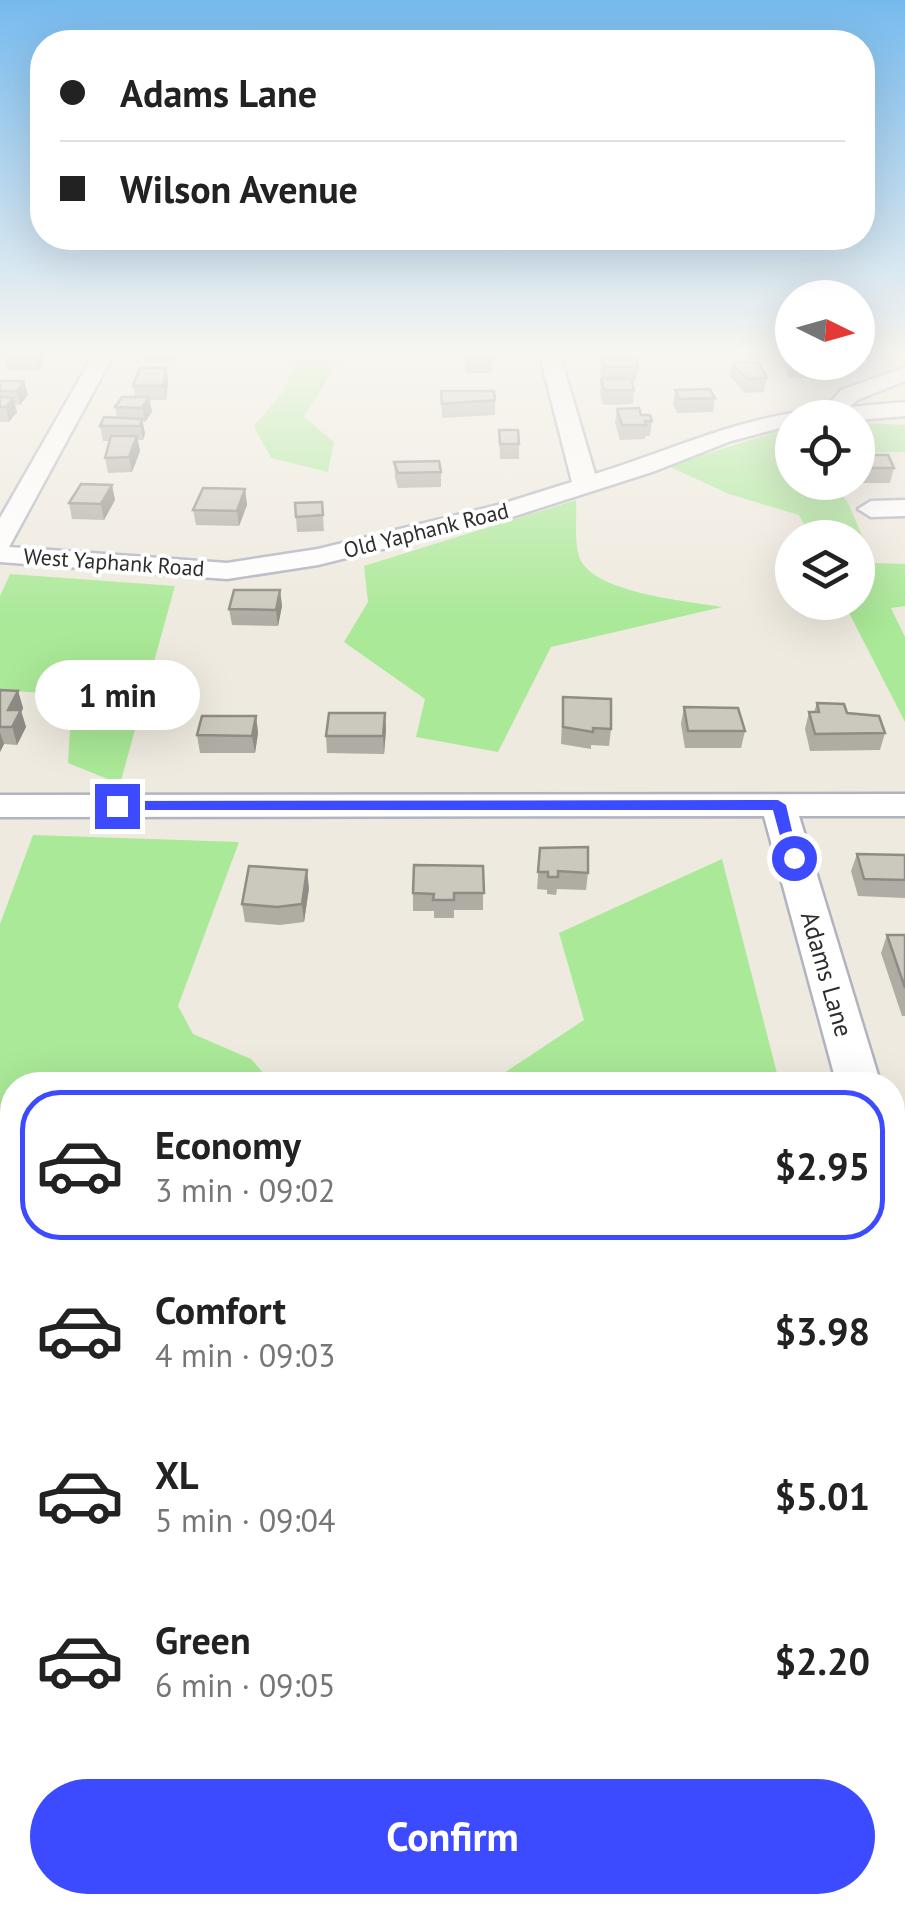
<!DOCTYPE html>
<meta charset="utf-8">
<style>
:root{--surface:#fff;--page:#f2f2f2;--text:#222;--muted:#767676;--line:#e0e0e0;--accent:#3c4bff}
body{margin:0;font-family:"PT Sans",sans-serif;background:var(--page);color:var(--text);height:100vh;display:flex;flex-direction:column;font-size:38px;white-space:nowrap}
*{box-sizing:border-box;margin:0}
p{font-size:32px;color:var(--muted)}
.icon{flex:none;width:55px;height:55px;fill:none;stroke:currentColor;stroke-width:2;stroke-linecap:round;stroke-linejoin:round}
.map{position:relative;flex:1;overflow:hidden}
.details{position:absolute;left:0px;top:1072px;width:905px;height:842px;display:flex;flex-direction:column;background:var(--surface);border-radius:40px 40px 0 0;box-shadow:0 10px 40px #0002}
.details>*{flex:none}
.guide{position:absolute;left:30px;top:30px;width:845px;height:220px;border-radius:40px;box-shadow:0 10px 40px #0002;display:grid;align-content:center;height:220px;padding:0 30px;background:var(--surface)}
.needle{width:65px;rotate:95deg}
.buttons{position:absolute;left:775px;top:280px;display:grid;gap:20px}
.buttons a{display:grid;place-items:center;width:100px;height:100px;border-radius:50%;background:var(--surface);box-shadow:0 10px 40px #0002;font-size:50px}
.end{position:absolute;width:45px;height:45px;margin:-22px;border:12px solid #3c4bff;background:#fff;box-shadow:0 0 0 5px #fff}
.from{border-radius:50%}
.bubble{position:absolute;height:70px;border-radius:35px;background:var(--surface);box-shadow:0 10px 40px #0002;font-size:32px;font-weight:700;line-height:70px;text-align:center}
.guide b{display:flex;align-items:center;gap:35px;height:95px;font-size:38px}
.guide b+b{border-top:2px solid var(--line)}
.guide i{width:25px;height:25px;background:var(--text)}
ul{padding:18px 0 0;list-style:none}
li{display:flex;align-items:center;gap:30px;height:150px;margin:0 20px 15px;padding:0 10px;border:5px solid transparent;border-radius:40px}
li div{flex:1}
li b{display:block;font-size:38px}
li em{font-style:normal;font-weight:700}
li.on{border-color:var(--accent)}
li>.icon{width:90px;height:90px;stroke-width:1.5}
.cta{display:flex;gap:20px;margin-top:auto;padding:20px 30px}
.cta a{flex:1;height:115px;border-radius:60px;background:var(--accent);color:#fff;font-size:40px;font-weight:700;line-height:115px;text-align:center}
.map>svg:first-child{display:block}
.green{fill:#aae997}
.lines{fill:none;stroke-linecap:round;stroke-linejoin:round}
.minor-casing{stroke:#b2b3c1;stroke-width:5}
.minor{fill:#fff;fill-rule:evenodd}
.wall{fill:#afaca3}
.shaded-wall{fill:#8e8c84}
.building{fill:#cbc8bd;stroke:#8e8c84;stroke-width:2.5}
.route{fill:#3c4bff}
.labels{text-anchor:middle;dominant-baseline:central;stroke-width:8;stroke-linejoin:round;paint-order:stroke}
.far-street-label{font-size:22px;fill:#2d2d2d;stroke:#fff}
.street-label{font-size:25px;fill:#2d2d2d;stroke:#fff}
</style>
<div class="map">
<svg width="905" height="1914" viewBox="0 0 905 1914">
<rect width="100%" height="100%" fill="#efeadf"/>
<g class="green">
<path d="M298 352H324L338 363 304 417 334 442 328 472 271 458 254 426 283 392Z"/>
<path d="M858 423 905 425V452H858Z"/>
<path d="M792 427V482L833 483 848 503 874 563 905 564V606L891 608 905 637V722L844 603 858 602V538L811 537 799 515 729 494 668 466Z"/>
<path d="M576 500C577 517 574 540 579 556 590 593 688 601 722 607L551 647 498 752 416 737 425 699 344 642 368 602 364 566Z"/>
<path d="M10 574 175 586 120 784 68 763 72 695 0 690V596Z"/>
<path d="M33 835 239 842 178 1006 193 1034 251 1059 274 1085H12V1635L0 1630V924Z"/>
<path d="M722 859 780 1085H477L504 1073 584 1020 559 933Z"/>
<path d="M97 1902H632V1914H96Z"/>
</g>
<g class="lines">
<g class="minor-casing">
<g id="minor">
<path d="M95 352H115L9 547 227 563 318 549 498 505 572 482 539 352H559L595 474C672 450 744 415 825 409L841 390 905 367V381L857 400 850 407 905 402V416L858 420 792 418V425L731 441 655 471 515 516 318 565 227 579 0 562V518Z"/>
<path d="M905 500V516L871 517 858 509 871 501Z"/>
<path d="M905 794V816H799L881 1085H837L764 816 0 817V795Z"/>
<path d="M892 1182 905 1186V1267L892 1262Z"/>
</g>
</g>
<use href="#minor" class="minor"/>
</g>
<g class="wall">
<path d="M8 352H42L44 361 39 371H8L5 357Z"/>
<path d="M144 352H178L172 362H146Z"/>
<path d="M465 352 492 359V373H465Z"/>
<path d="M786 352 818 364 815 378H789L784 365Z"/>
<path d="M858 352H876L875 358 858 359Z"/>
<path d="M601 357 638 368 636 382 631 381 634 390 633 404 603 405 600 393 601 379H602L600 371Z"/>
<path d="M732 363 767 378 764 392 745 393 730 377Z"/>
<path d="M166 368 168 382 166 400H150L152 412 145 422H143L145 434 143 440H138L140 451 132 472 108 473 105 458 110 441H103L100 426 117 418 115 407 135 397 133 386Z"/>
<path d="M0 381 28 395 20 405H15L17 412 9 422H0Z"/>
<path d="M675 390 715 398 713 412 677 413 673 404Z"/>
<path d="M441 391 495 400V415L442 418Z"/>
<path d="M617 409 641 415 652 421 650 436H645V439L620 440 615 423Z"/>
<path d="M499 430 519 444V459H500Z"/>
<path d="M858 455 894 468 890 483H848L858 482Z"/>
<path d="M394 462 441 472V487L398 488 395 478Z"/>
<path d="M112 485 115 500 104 520 72 519 69 503Z"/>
<path d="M245 489 247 505 239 526 196 525 193 510Z"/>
<path d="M322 502 324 531 297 532 295 503Z"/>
<path d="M280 590 282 606 278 626 232 625 229 609Z"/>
<path d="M0 690 18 691 23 708 21 711 26 727 17 745 4 744 0 752Z"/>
<path d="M563 697 611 729 609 746 591 745V749L561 744Z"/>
<path d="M817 703 847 713 885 733 880 750 810 751 805 729 809 712H814Z"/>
<path d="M684 707 745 731 741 748H685L681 724Z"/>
<path d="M385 713 386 730 384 754 327 753 326 736Z"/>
<path d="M256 716 258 733 255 753H200L197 735Z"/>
<path d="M540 848 588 873 586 890 557 889 556 895 547 894V890L537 889Z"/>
<path d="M857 854 905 855V898L858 896 851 871Z"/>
<path d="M483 866V910H454V918H434V911H413V893Z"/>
<path d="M309 888 304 922 280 925 245 922 242 904Z"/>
<path d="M887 935H905V1016H902L881 953Z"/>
</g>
<g class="shaded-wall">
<path d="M38 352H42L44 361 39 371 35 357Z"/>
<path d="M171 352H178L172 362Z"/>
<path d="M166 368 168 382 166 400 163 386Z"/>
<path d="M24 381 28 395 20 405 17 391Z"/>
<path d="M149 397 152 412 145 422 142 408Z"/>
<path d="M13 398 17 412 9 422 6 407Z"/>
<path d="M142 419 145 434 143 440 140 426Z"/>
<path d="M137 436 140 451 132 472 129 457Z"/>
<path d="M112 485 115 500 104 520 101 504Z"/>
<path d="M245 489 247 505 239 526 237 511Z"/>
<path d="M280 590 282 606 278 626 276 610Z"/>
<path d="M18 691 23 708 21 711 26 727 17 745 8 710Z"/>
<path d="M385 713 386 730 384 754 383 736Z"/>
<path d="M256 716 258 733 255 753 252 736Z"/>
<path d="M0 732 4 744 0 752Z"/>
<path d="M307 870 309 888 304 922 302 904Z"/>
</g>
<g class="building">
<path d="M8 352H38L35 357H5Z"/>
<path d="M465 352H491L492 359H465Z"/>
<path d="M787 352H792V362L818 364H792Z"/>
<path d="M601 357 635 359 638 368 604 366Z"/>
<path d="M758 362 767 378 747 379 732 363Z"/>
<path d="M140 368H166L163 386H133Z"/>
<path d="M601 379H631L634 390H604Z"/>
<path d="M0 381H24L17 391H0Z"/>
<path d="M710 389 715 398 679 399 675 390Z"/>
<path d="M441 391H494L495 400 442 404Z"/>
<path d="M0 397 13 398 6 407H0Z"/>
<path d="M122 397H149L142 408 115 407Z"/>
<path d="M639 408 641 415H650L652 421H645L646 425H622L617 409Z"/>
<path d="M104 417 142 419 140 426H100Z"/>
<path d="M499 430H518L519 444H500Z"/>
<path d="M111 436H137L129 457 105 458Z"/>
<path d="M858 455H888L894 468H858Z"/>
<path d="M439 461 441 472 398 473 394 462Z"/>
<path d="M81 484 112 485 101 504 69 503Z"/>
<path d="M203 488 245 489 237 511 193 510Z"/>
<path d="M322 502 323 515 296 517 295 503Z"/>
<path d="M234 590H280L276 610 229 609Z"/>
<path d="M0 690 18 691 8 710H21L12 727H0Z"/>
<path d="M563 697 611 699V729L593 728V732L563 727Z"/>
<path d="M817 703 844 704 847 713 879 716 885 733 815 734 809 712H819Z"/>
<path d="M684 707 738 708 745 731H688Z"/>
<path d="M329 713H385L383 736H326Z"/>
<path d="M202 716H256L252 736 197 735Z"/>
<path d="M588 847V873L558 871V877H548V872H538L540 848Z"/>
<path d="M857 854 905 855V880L864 879Z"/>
<path d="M414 865 483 866 484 893H454V900H433L434 894 413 893Z"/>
<path d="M249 866 307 870 302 904 277 907 242 904Z"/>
<path d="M887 935H905V988Z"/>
</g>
<linearGradient id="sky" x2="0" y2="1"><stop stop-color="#76baee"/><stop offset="0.57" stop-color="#f8f6f1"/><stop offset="1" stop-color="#f8f6f1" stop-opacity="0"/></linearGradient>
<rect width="905" height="620" fill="url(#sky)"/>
<path class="route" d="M778 800 786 805 799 861 786 858 773 810H117L110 806 117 801Z"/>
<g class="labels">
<g class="far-street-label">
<text transform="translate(426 530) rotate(-14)">Old Yaphank Road</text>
<text transform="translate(114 562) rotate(4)">West Yaphank Road</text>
</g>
<g class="street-label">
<text transform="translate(827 974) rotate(74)">Adams Lane</text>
</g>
</g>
</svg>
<div class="buttons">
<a><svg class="needle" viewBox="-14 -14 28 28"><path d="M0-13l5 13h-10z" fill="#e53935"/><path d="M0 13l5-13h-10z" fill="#767676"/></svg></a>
<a><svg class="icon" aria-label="locate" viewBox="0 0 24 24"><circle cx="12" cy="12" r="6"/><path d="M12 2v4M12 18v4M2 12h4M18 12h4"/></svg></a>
<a><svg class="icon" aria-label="layers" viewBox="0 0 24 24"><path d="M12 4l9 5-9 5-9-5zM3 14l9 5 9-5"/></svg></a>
</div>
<i class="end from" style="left:794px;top:858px"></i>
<i class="end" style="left:117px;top:806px"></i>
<div class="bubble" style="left:35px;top:660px;width:165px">1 min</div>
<div class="guide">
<b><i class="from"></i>Adams Lane</b>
<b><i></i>Wilson Avenue</b>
</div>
<section class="details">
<ul>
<li class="on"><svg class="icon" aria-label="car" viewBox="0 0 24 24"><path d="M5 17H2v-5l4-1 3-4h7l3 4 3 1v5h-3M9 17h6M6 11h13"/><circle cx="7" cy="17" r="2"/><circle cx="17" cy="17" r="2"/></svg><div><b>Economy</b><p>3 min · 09:02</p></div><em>$2.95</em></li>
<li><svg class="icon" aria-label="car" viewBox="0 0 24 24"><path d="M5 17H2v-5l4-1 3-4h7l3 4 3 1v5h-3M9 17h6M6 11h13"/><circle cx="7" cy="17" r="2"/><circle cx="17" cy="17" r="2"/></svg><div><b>Comfort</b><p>4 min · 09:03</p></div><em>$3.98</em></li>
<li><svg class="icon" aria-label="car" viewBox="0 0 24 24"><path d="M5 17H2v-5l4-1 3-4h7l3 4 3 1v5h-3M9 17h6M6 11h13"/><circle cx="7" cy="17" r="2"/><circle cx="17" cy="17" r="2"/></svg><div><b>XL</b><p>5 min · 09:04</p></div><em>$5.01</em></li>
<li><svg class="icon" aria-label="car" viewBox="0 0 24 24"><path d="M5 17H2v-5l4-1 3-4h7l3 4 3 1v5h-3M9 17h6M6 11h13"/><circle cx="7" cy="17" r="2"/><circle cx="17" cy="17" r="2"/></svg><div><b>Green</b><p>6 min · 09:05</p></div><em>$2.20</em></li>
</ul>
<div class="cta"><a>Confirm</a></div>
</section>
</div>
